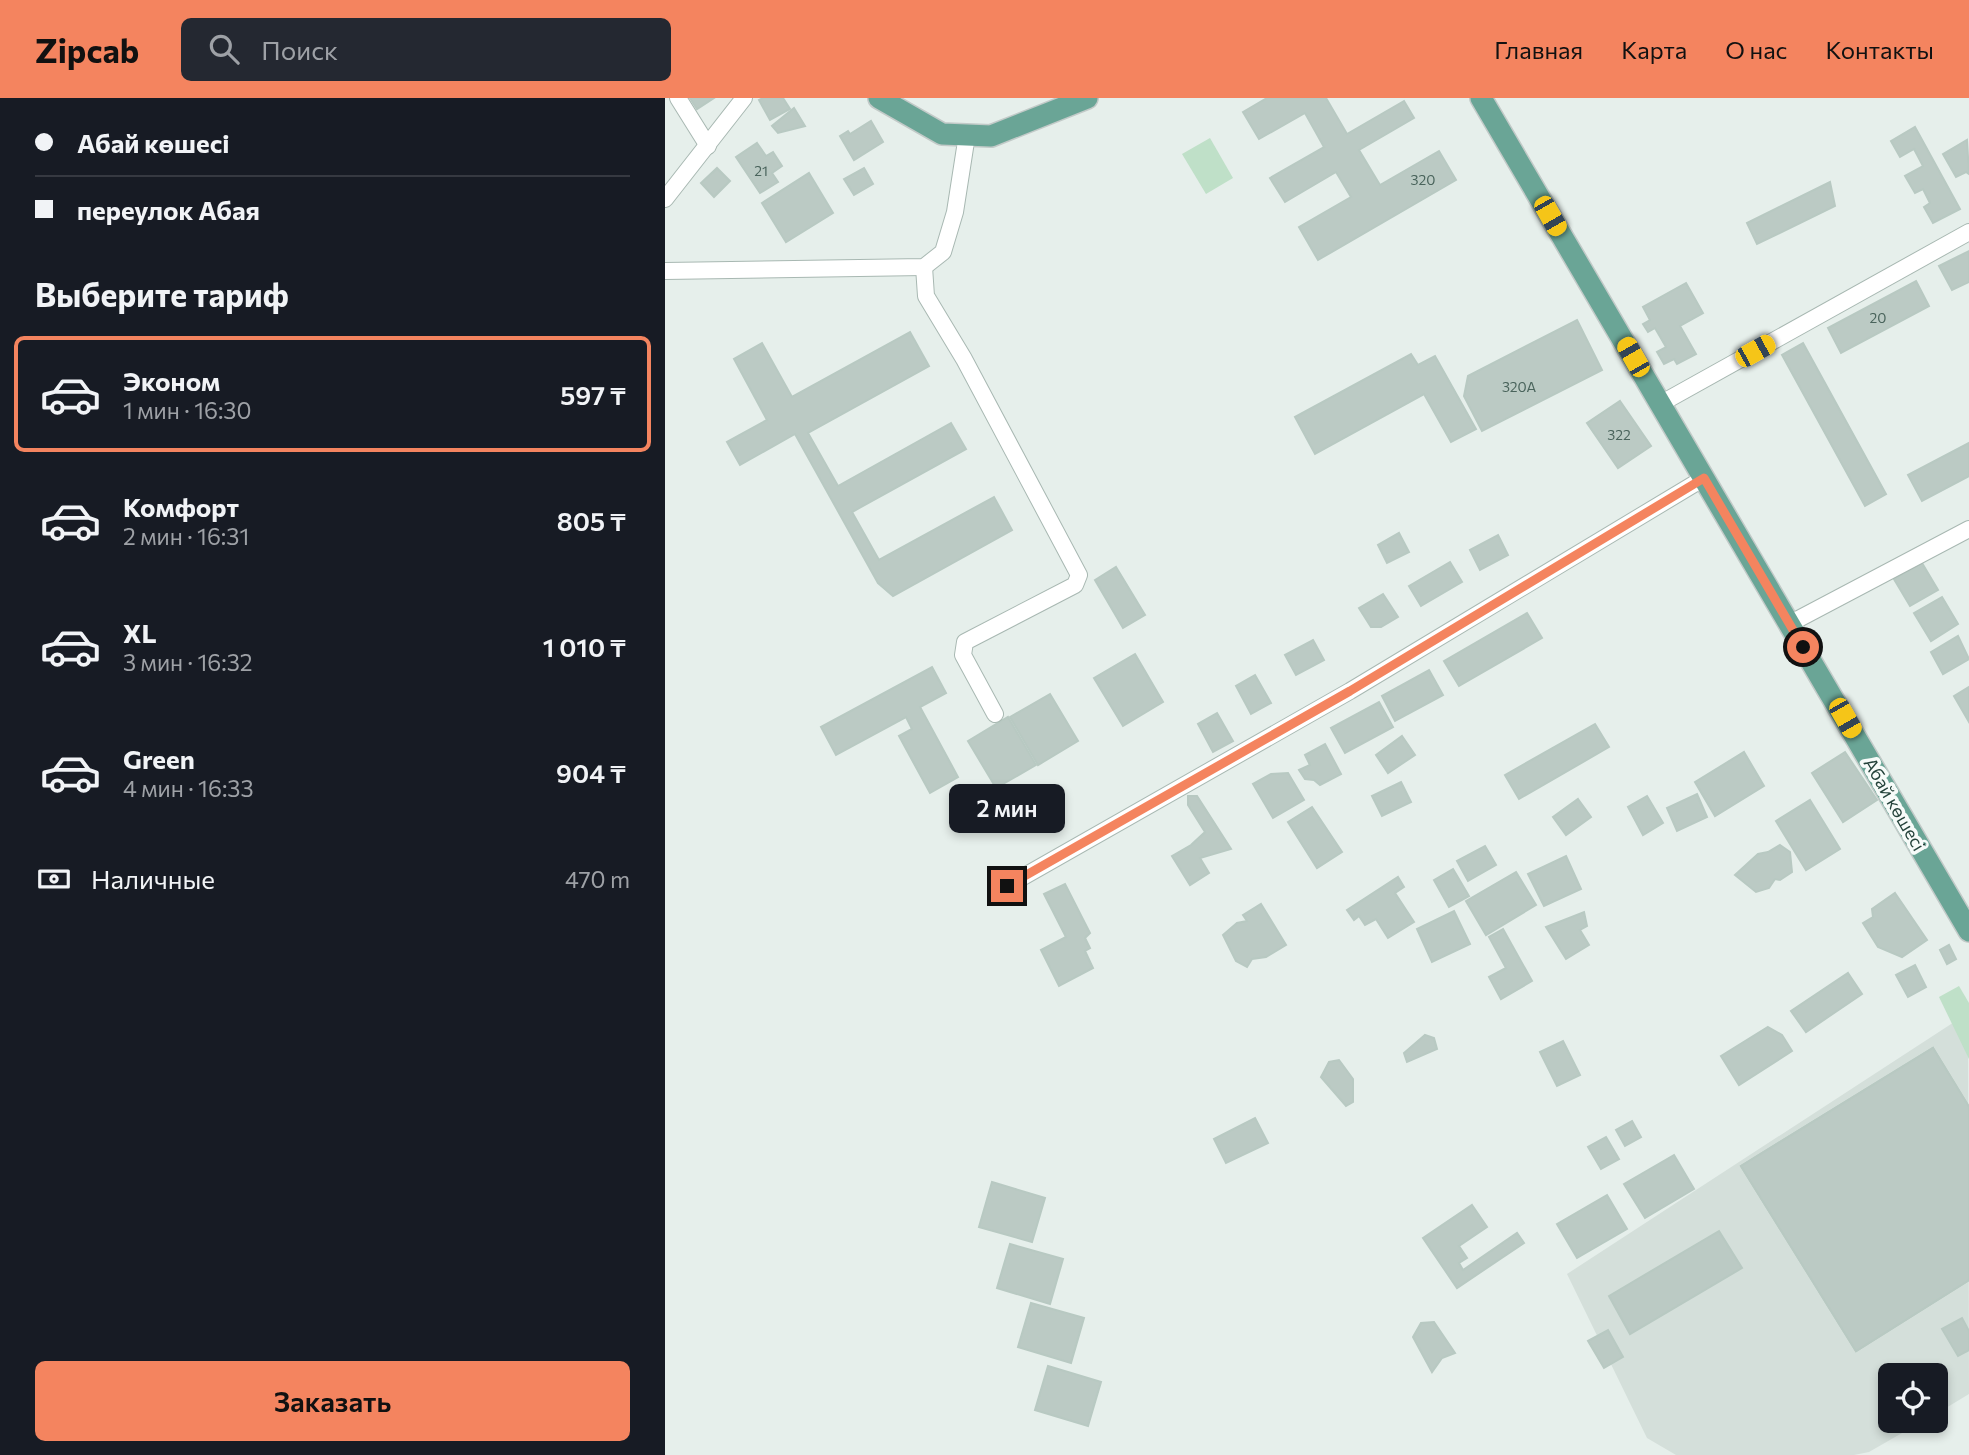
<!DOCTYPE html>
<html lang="ru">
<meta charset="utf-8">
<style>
:root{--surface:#171b24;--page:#242831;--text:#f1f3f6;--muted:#9ea1a6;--line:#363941;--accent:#f4845f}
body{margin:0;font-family:Commissioner,sans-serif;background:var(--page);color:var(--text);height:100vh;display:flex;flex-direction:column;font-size:26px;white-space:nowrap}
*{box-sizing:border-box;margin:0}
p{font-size:23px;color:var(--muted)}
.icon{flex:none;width:38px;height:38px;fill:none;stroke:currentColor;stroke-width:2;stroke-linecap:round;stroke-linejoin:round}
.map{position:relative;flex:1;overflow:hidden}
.sheet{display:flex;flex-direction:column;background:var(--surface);width:665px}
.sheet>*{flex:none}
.top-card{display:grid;align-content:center;height:154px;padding:0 35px;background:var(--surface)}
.controls{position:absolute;left:1213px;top:1265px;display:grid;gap:14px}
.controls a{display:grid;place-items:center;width:70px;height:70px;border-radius:10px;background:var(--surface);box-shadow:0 4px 10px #0003;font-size:35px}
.end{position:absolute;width:32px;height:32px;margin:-16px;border:9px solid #f4845f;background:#111;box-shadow:0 0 0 4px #111}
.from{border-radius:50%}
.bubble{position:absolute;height:49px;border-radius:10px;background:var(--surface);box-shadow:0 4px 10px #0003;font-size:23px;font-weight:600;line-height:49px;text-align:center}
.car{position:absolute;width:21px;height:42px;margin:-21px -10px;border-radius:9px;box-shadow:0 0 5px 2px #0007;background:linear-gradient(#f5c518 24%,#345 0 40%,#f5c518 0 76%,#345 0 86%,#f5c518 0)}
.top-card b{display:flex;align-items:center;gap:24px;height:66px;font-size:26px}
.top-card b+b{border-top:2px solid var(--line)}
.top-card i{width:18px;height:18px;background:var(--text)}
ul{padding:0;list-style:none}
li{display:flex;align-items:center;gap:21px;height:116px;margin:0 14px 10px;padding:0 21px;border:4px solid transparent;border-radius:10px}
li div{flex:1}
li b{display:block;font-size:26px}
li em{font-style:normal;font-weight:600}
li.on{border-color:var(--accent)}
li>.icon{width:63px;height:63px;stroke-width:1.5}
h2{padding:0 35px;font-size:32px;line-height:84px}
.pay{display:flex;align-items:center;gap:18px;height:77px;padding:0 35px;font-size:26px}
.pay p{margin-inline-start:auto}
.cta{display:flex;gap:14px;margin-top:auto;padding:14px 35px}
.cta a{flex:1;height:80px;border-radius:10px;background:var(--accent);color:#111;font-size:28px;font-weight:600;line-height:80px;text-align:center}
header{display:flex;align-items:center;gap:42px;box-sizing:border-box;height:98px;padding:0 35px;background:var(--accent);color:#111}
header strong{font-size:33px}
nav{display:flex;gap:38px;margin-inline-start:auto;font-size:24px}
.search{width:490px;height:63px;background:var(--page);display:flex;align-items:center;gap:18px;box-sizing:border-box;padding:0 24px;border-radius:10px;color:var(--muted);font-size:26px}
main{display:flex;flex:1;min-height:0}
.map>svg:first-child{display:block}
.built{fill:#d4dfda}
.green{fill:#bfe0c8}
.building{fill:#bbcac4;stroke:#b8c9c2;stroke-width:2;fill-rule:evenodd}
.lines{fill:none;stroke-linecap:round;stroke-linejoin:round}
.minor-casing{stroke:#a8b8b2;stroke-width:18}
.major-casing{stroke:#c2cac8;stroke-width:24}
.minor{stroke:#fff;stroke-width:16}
.major{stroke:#6aa596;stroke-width:21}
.route{stroke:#f4845f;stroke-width:9}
.labels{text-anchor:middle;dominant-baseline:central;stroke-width:7;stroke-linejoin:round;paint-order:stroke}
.number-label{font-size:14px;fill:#4a645c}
.street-label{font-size:18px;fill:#24423a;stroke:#f7fbf9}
</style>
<header>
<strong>Zipcab</strong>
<div class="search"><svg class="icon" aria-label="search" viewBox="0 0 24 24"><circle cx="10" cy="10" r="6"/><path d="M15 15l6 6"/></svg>Поиск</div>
<nav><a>Главная</a><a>Карта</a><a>О нас</a><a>Контакты</a></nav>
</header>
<main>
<section class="sheet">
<div class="top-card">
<b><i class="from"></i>Абай көшесі</b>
<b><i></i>переулок Абая</b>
</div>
<h2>Выберите тариф</h2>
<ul>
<li class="on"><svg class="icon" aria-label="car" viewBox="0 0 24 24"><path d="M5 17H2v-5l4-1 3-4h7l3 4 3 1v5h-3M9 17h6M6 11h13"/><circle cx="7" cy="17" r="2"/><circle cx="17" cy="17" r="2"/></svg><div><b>Эконом</b><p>1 мин · 16:30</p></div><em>597 ₸</em></li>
<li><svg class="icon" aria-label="car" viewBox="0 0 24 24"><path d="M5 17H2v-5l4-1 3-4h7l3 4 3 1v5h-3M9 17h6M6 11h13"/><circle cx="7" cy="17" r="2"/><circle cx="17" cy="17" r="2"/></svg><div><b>Комфорт</b><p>2 мин · 16:31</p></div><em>805 ₸</em></li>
<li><svg class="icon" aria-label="car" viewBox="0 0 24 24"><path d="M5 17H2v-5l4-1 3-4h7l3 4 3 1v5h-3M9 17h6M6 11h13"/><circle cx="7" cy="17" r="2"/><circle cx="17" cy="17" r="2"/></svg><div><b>XL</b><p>3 мин · 16:32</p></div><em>1 010 ₸</em></li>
<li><svg class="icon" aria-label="car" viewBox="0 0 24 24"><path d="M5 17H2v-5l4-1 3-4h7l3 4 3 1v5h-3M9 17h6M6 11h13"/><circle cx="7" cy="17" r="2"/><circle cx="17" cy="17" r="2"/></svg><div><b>Green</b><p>4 мин · 16:33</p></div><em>904 ₸</em></li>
</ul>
<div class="pay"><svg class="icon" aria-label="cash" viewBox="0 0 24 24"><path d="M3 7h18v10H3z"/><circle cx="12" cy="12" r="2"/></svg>Наличные<p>470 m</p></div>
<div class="cta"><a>Заказать</a></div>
</section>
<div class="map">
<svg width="1304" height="1357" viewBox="0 0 1304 1357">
<rect width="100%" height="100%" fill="#e6efeb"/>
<path class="built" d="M1303 915 1304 1296 1271 1316 1270 1278H1225V1323H1258L1204 1354 1189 1357H1011L982 1340 902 1176Z"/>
<g class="green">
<path d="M545 40 568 80 541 96 517 56Z"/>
<path d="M1294 888 1304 905V961L1274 899Z"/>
</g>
<g class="building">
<path d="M25 0H49L32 11Z"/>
<path d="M98 0H118L125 11 105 22 94 2Z"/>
<path d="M602 0H661L682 36 739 3 749 20 694 52 715 87 774 53 791 82 653 162 634 129 686 99 671 74 620 104 605 80 659 49 640 15 594 41 578 14Z"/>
<path d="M129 10 140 28 113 35 107 28Z"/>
<path d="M206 23 218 44 189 62 175 38 183 33 185 36Z"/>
<path d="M1250 29 1295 111 1268 125 1259 109 1265 105 1258 91 1250 95 1240 78 1258 68 1249 51 1235 59 1226 43Z"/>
<path d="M1302 42 1304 76 1301 74 1291 79 1278 56Z"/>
<path d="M92 45 101 58 108 54 117 68 107 75 113 84 95 95 71 59Z"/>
<path d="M52 70 65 83 49 99 36 85Z"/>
<path d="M199 70 208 86 189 97 179 81Z"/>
<path d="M144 75 168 115 121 144 97 105Z"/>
<path d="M1165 84 1170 108 1092 146 1082 125Z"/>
<path d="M1304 153V184L1287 192 1274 168Z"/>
<path d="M1251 183 1264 208 1176 255 1163 230Z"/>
<path d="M1021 185 1038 215 1015 228 1031 256 1012 266 1009 261 999 266 992 254 1001 249 990 230 983 234 978 226 985 222 978 209Z"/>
<path d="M912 222 937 272 817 333 799 298 803 278Z"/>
<path d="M245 234 264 268 143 335 173 388 286 325 301 351 187 414 214 462 329 399 347 432 228 498 213 485 130 336 75 367 62 344 102 322 69 261 97 245 127 299Z"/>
<path d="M1138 245 1221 396 1200 408 1117 257Z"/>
<path d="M746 256 753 267 770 258 811 331 786 344 759 296 650 356 630 319Z"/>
<path d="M955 303 986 348 953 370 922 325Z"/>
<path d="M1304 345V378L1257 403 1243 377Z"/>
<path d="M734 435 744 454 722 465 713 447Z"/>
<path d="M833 437 843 457 815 472 805 452Z"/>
<path d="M785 464 797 484 756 508 744 488Z"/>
<path d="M1257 465 1273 492 1245 508 1229 481Z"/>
<path d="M451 469 480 517 458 530 430 482Z"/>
<path d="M718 496 733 519 716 529H706L694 510Z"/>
<path d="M1277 499 1293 526 1266 543 1249 515Z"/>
<path d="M862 515 877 540 794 588 779 563Z"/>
<path d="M1293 538 1304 561 1278 576 1266 554Z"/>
<path d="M648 542 659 562 631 577 620 557Z"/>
<path d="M470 556 498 604 458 628 429 580Z"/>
<path d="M267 569 281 595 255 609 293 679 265 695 234 638 247 631 241 619 171 657 156 629Z"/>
<path d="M764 572 778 597 730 623 717 598Z"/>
<path d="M590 577 606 605 586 616 571 588Z"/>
<path d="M1304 589V624L1289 598Z"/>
<path d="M385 596 413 643 373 667 345 619Z"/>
<path d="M714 604 728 629 680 655 666 630Z"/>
<path d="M552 615 568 643 548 654 533 626Z"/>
<path d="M343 619 371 667 331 690 303 643Z"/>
<path d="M930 626 944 649 854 701 840 677Z"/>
<path d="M737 638 750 657 723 675 711 657Z"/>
<path d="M660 646 676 676 655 687 649 682 640 681 634 672 645 667 640 657Z"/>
<path d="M1079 654 1099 688 1050 718 1030 684Z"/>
<path d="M1180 654 1212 702 1178 724 1147 675Z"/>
<path d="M623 675 639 702 608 720 588 686 606 676Z"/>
<path d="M736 684 746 704 717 718 707 698Z"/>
<path d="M1032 696 1042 719 1012 733 1002 710Z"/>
<path d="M523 698H532L566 751 535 760 544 775 525 787 507 758 526 747 540 734 523 707Z"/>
<path d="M982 698 998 725 978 737 963 709Z"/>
<path d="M913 701 926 719 901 737 888 719Z"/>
<path d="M1145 702 1175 751 1141 772 1111 723Z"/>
<path d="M647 709 677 754 652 770 623 724Z"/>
<path d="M1115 747 1125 754 1127 774 1115 782 1110 781 1104 790 1091 794 1070 777 1093 756 1103 754Z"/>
<path d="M820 748 831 767 803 783 792 763Z"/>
<path d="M901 758 916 791 879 808 863 776Z"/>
<path d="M788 771 804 798 784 809 769 782Z"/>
<path d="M851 774 871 807 821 837 801 803Z"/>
<path d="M733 779 739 789 730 795 749 824 723 840 711 821 700 827 694 818 689 822 682 812Z"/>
<path d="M400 786 425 835 420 840 425 850 420 853 428 870 394 888 376 852 401 839 379 796Z"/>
<path d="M1230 795 1262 842 1237 859 1213 849 1198 825 1208 819 1207 811Z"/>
<path d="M596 806 621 847 601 859 587 861 582 869 571 863 558 837 572 825 582 823 578 817Z"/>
<path d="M789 813 805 846 767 864 752 831Z"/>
<path d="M919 814 922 828 915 832 924 847 901 861 881 829Z"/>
<path d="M838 831 867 883 836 901 824 879 841 870 824 839Z"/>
<path d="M1284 847 1291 861 1282 866 1275 852Z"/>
<path d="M1250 867 1261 889 1243 899 1231 877Z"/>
<path d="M1183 875 1197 896 1141 934 1126 913Z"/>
<path d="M1103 929 1117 937 1127 953 1074 987 1056 958Z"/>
<path d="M760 937 769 940 772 951 742 964 739 955Z"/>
<path d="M898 943 915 977 892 988 875 954Z"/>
<path d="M1268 950 1304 1009V1096L1301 1091 1255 1119 1274 1152 1304 1135V1182L1191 1253 1076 1068ZM1257 1014 1277 1047 1230 1074 1210 1041ZM1184 1057 1204 1090 1157 1118 1137 1085ZM1228 1135 1248 1168 1201 1196 1182 1163Z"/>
<path d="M1268 950 1304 1009V1182L1191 1253 1076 1068Z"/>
<path d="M674 962 688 981V1004L681 1008 656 979 664 964Z"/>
<path d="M590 1020 603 1045 561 1065 549 1041Z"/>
<path d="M967 1023 976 1039 960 1048 951 1032Z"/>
<path d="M941 1039 954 1061 936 1071 923 1049Z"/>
<path d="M1009 1057 1029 1091 980 1120 959 1086Z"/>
<path d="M327 1084 380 1100 367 1144 314 1129Z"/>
<path d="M942 1097 962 1131 912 1160 892 1126Z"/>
<path d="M807 1107 822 1129 794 1148 802 1160 794 1165 798 1172 852 1135 859 1145 792 1190 758 1140Z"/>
<path d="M1054 1133 1077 1170 965 1236 944 1198Z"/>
<path d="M345 1146 398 1161 385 1206 332 1190Z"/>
<path d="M366 1205 419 1220 406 1265 353 1249Z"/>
<path d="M1297 1220 1304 1233V1252L1293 1258 1277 1231Z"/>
<path d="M769 1224 790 1255 777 1260 767 1274 748 1239 756 1225Z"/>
<path d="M943 1232 958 1259 939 1270 923 1243Z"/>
<path d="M383 1268 436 1284 423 1328 370 1312Z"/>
</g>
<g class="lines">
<g class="minor-casing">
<g id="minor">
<path d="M13 0 43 48"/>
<path d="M0 101 79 0"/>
<path d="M259 169 261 198 299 261 414 477 410 487 300 544 298 557 330 616"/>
<path d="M0 173 259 169 278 154 290 114 302 37"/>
<path d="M995 306 1304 134"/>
<path d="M1124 526 1304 431"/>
<path d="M342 788 685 593 1039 380"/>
</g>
</g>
<g class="major-casing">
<g id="major">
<path d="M214 0 277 36 326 38 422 0"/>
<path d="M816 0 1304 833"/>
</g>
</g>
<use href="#minor" class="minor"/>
<use href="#major" class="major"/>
</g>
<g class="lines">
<path class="route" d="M342 788 685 593 1039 380 1138 549"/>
</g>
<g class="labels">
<g class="number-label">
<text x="96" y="72">21</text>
<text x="758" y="81">320</text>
<text x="1213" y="219">20</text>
<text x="854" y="288">320А</text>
<text x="954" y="336">322</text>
</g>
<g class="street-label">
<text transform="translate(1230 706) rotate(60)">Абай көшесі</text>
</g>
</g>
</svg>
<div class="controls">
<a><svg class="icon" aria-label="locate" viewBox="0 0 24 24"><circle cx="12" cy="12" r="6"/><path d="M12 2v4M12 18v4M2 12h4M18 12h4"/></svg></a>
</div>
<i class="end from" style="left:1138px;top:549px"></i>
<i class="end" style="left:342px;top:788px"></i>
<div class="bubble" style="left:284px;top:686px;width:116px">2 мин</div>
<i class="car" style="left:885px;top:118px;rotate:150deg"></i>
<i class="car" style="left:1090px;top:253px;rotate:61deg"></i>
<i class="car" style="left:968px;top:259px;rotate:330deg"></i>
<i class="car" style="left:1180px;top:620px;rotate:150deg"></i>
</div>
</main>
